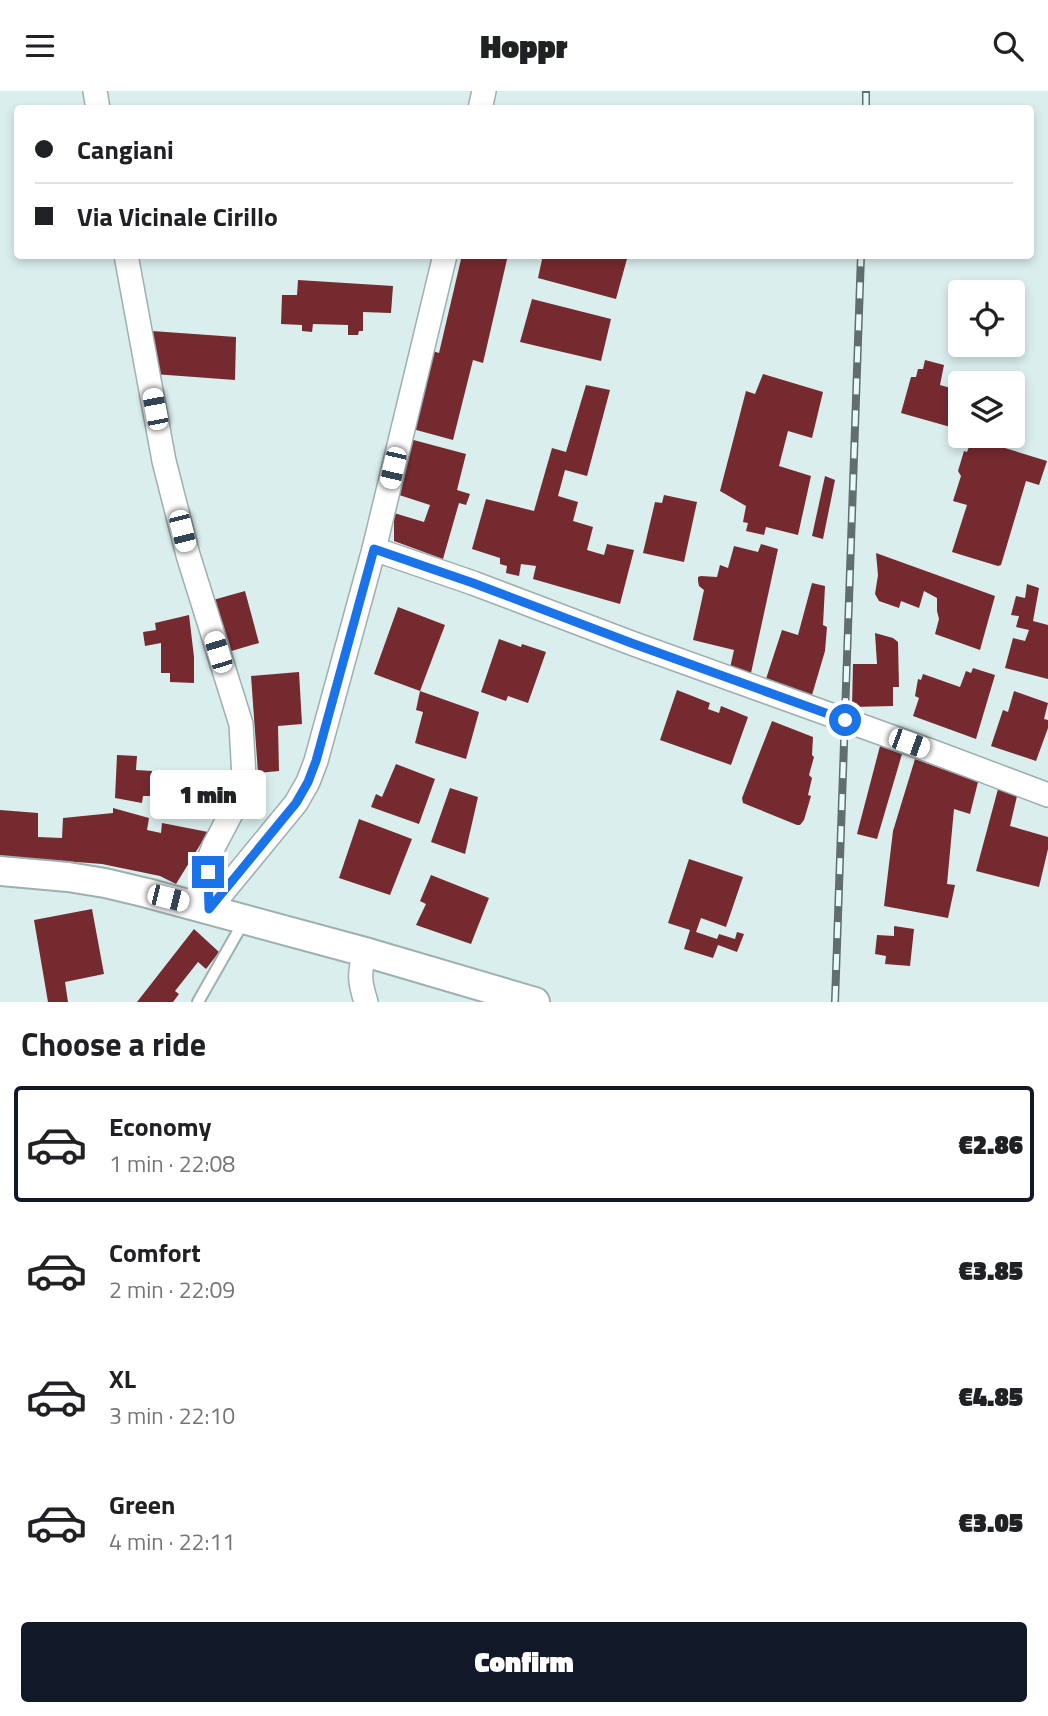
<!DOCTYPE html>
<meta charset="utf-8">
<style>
:root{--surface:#fff;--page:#f2f2f2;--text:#202124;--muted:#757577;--line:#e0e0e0;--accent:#111827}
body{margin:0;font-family:"Titillium Web",sans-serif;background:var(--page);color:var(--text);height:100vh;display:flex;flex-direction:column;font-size:26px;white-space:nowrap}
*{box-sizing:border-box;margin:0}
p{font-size:23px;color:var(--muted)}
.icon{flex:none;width:38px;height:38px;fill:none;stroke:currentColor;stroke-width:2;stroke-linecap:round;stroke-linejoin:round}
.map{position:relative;height:911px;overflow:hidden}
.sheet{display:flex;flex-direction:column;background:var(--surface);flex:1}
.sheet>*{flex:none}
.top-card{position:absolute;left:14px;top:14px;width:1020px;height:154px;border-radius:7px;box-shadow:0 4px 10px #0003;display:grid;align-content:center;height:154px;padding:0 21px;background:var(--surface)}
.fabs{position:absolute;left:948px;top:189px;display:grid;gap:14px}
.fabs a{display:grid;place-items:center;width:77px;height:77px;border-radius:7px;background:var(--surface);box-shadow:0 4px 10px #0003;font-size:35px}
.end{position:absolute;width:32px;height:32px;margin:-16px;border:9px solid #1a73e8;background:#fff;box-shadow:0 0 0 4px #fff}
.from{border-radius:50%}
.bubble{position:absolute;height:49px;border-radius:7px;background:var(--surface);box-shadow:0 4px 10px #0003;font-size:23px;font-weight:800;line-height:49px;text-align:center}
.car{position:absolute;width:21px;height:42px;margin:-21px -10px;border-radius:9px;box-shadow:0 0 5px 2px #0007;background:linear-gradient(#fff 24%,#345 0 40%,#fff 0 76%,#345 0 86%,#fff 0)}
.top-card b{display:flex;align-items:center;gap:24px;height:66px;font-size:26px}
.top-card b+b{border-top:2px solid var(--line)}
.top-card i{width:18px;height:18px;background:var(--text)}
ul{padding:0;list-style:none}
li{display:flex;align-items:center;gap:21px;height:116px;margin:0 14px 10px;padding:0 7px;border:4px solid transparent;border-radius:7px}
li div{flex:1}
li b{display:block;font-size:26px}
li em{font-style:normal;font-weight:800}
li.selected{border-color:var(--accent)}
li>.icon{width:63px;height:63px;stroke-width:1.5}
h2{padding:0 21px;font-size:32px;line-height:84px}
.action{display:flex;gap:14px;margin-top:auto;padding:14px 21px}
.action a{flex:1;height:80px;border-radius:7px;background:var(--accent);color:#fff;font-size:28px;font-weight:800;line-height:80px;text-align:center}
header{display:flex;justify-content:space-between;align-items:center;height:91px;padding:0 21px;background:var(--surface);font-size:32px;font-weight:800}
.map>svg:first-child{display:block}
.building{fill:#752a2f}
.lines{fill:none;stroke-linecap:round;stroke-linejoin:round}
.service-casing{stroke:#9dafaf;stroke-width:14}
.minor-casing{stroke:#9dafaf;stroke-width:26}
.tertiary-casing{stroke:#9dafaf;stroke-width:32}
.service{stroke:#fff;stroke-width:10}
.minor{stroke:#fff;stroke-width:23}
.tertiary{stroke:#fff;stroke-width:28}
.rail-casing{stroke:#626e6e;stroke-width:8}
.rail{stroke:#e8fbfb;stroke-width:5;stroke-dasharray:16;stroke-linecap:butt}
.route{stroke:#1a73e8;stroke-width:9}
</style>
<header><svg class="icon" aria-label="menu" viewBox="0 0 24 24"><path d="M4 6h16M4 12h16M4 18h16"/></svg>Hoppr<svg class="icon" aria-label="search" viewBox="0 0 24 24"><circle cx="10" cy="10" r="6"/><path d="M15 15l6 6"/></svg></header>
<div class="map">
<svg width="1048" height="911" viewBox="0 0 1048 911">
<rect width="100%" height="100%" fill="#dbeeee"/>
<g class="building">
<path d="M462 164H508L483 272 473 269 453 349 409 337 427 258 439 262Z"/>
<path d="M543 164H628L616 208 538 187Z"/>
<path d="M298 189 393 195 391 222 363 221V240H359L358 244H348V234L313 233 312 241 302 240V234L281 233 282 204H297Z"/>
<path d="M532 208 611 228 601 270 520 251Z"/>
<path d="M152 240 236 246 235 289 154 283 147 244Z"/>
<path d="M925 269 944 274 940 294 961 300V311L958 322H961V339L901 322 911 286H916L918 278H923Z"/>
<path d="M763 283 823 301 812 347 788 340 779 375 811 385 798 444 766 436 764 444 746 440 748 432 743 431 746 415 720 400 746 300 755 303Z"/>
<path d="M586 294 610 299 587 385 565 379 558 405 578 411 573 430 593 436 587 459 604 464 607 453 634 459 620 513 533 488 536 475 521 473 519 485 506 482 507 475 500 473V467L472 458 486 408 534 420 552 357 566 361Z"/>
<path d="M406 347 466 363 457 399 470 403 466 414 459 412 443 468 394 450V422L424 431 430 414 396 403Z"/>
<path d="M972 347 1047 370 1039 394 1026 390 1001 474 998 475 952 461 967 414 953 410 961 385 958 380 964 360 967 361Z"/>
<path d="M825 385 835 389 823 448 812 445Z"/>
<path d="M664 404 697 411 684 471 643 462 655 411 662 412Z"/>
<path d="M761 453 778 458 751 582 730 577 734 559 693 549 704 499 699 495 698 490V486L701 485 717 486 720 474 728 477 734 455 758 461Z"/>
<path d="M876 462 995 505 980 559 935 543 939 528 937 520V507L924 500 919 517 901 510 899 517 879 510 875 503 878 484Z"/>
<path d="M812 492 825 495 823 534 827 536 825 560 812 604 765 591 782 539 798 544Z"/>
<path d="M1027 493 1039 497 1033 530 1048 534V588L1005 577 1013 547 1025 550 1029 539 1016 536 1019 525 1011 524 1016 505 1025 507Z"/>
<path d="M245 500 259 552 228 561 213 509Z"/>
<path d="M398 516 445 534 420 600 374 583Z"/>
<path d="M189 524 194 566V592L170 591V582H161V552L145 555 143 541 156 539 155 532Z"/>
<path d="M875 542 893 547 898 551 899 596H893V615L852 616 853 573H877Z"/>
<path d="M499 548 521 556 522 553 546 561 528 612 508 605 506 610 481 601Z"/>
<path d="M973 577 995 584 976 648 913 625 919 607 915 605 918 588 921 589 923 583 960 596 966 580 971 582Z"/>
<path d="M299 581 302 633 278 635 279 680 258 682 251 585Z"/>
<path d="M677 599 710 612 708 618 719 622 721 615 748 626 731 674 660 649Z"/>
<path d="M420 600 479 621 466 668 415 652 423 621 416 619Z"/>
<path d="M1014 600 1048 612 1044 628 1048 629V637L1036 670 991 655 1003 619 1008 621Z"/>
<path d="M772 630 813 646 812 664 814 666 809 684 812 687 808 704 811 705 804 729 800 734H797L743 712 742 707Z"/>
<path d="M880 655 902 663 877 748 857 743Z"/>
<path d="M117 664 137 665 136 679 152 680 151 705H143L142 712 115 707Z"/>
<path d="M915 668 978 691 970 723 954 718 947 793 955 794 948 827 884 815 893 740Z"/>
<path d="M396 673 435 688 419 733 371 716 376 703 382 706Z"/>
<path d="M450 697 478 706 465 763 431 751Z"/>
<path d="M998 698 1017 705 1010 735 1048 746V758L1039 796 976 780Z"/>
<path d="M113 717 149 727 147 739 161 742 162 732 208 741 176 793 160 785 102 773 0 765V719L38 722V746L62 747 63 727 113 722Z"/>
<path d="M359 728 412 748 390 804 339 787Z"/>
<path d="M689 768 743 786 726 836 701 827 696 841 717 848 719 843 735 848 737 841 744 843 737 861 718 854 713 867 684 858 690 839 668 832Z"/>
<path d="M431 784 489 807 471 853 416 834 426 813 420 810Z"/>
<path d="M92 818 104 883 65 891 68 911H48L34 829Z"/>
<path d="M894 835 914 838 910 875 885 873 886 865 875 863 877 844 894 845Z"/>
<path d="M194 838 219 861 206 878 198 871 175 900 179 903 173 911H137Z"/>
</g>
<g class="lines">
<g class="service-casing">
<path id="service" d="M198 911 244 830"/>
</g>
<g class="minor-casing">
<g id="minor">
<path d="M95 0 98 18"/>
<path d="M480 18 484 0"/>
<path d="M126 164 164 370 188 464 241 633 244 687 234 717 214 755 209 768V818"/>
<path d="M374 458 445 164"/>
<path d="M209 818 296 712 308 691 316 670 374 458 473 492 634 553 931 660 1048 704"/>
<path d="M365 861C359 883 359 889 366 911"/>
</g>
</g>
<g class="tertiary-casing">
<path id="tertiary" d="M0 780 68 786 105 792 147 802 365 861 535 911"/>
</g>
<use href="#service" class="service"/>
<use href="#minor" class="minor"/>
<use href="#tertiary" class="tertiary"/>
<g class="rail-casing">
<g id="rail">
<path d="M866 18V0"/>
<path d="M835 911 861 164"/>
</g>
</g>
<use href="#rail" class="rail"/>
</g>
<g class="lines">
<path class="route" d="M208 781 209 818 296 712 308 691 316 670 374 458 473 492 634 553 845 629"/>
</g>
</svg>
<div class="fabs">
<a><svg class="icon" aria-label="locate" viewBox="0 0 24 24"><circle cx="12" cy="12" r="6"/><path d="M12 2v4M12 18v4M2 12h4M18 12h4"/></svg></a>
<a><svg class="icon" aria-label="layers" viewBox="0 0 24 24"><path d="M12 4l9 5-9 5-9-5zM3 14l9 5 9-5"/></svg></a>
</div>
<i class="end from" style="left:845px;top:629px"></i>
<i class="end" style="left:208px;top:781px"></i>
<div class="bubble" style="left:150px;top:679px;width:116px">1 min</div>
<i class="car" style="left:155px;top:318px;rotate:349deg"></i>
<i class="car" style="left:393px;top:377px;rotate:193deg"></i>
<i class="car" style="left:182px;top:440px;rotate:166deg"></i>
<i class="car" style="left:218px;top:561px;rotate:343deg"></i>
<i class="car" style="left:909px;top:652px;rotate:110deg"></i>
<i class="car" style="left:168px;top:807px;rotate:104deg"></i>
<div class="top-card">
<b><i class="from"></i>Cangiani</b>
<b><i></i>Via Vicinale Cirillo</b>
</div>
</div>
<section class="sheet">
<h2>Choose a ride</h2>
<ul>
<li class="selected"><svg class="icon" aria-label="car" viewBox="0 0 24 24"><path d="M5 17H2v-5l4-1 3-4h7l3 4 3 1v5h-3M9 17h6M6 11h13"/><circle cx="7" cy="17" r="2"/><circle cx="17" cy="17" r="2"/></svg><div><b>Economy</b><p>1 min · 22:08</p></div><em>€2.86</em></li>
<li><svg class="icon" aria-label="car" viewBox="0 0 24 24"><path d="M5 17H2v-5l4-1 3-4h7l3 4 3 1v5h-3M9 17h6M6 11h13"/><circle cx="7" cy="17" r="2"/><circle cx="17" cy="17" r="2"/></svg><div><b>Comfort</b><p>2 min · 22:09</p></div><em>€3.85</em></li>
<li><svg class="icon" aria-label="car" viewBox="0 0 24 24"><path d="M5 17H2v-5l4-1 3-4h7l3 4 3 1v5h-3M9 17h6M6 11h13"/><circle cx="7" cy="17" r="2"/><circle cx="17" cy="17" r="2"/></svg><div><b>XL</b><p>3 min · 22:10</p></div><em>€4.85</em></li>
<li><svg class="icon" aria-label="car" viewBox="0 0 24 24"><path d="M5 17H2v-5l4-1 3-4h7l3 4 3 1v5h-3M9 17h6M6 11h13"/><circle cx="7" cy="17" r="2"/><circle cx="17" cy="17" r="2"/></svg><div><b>Green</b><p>4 min · 22:11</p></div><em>€3.05</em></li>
</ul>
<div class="action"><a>Confirm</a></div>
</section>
